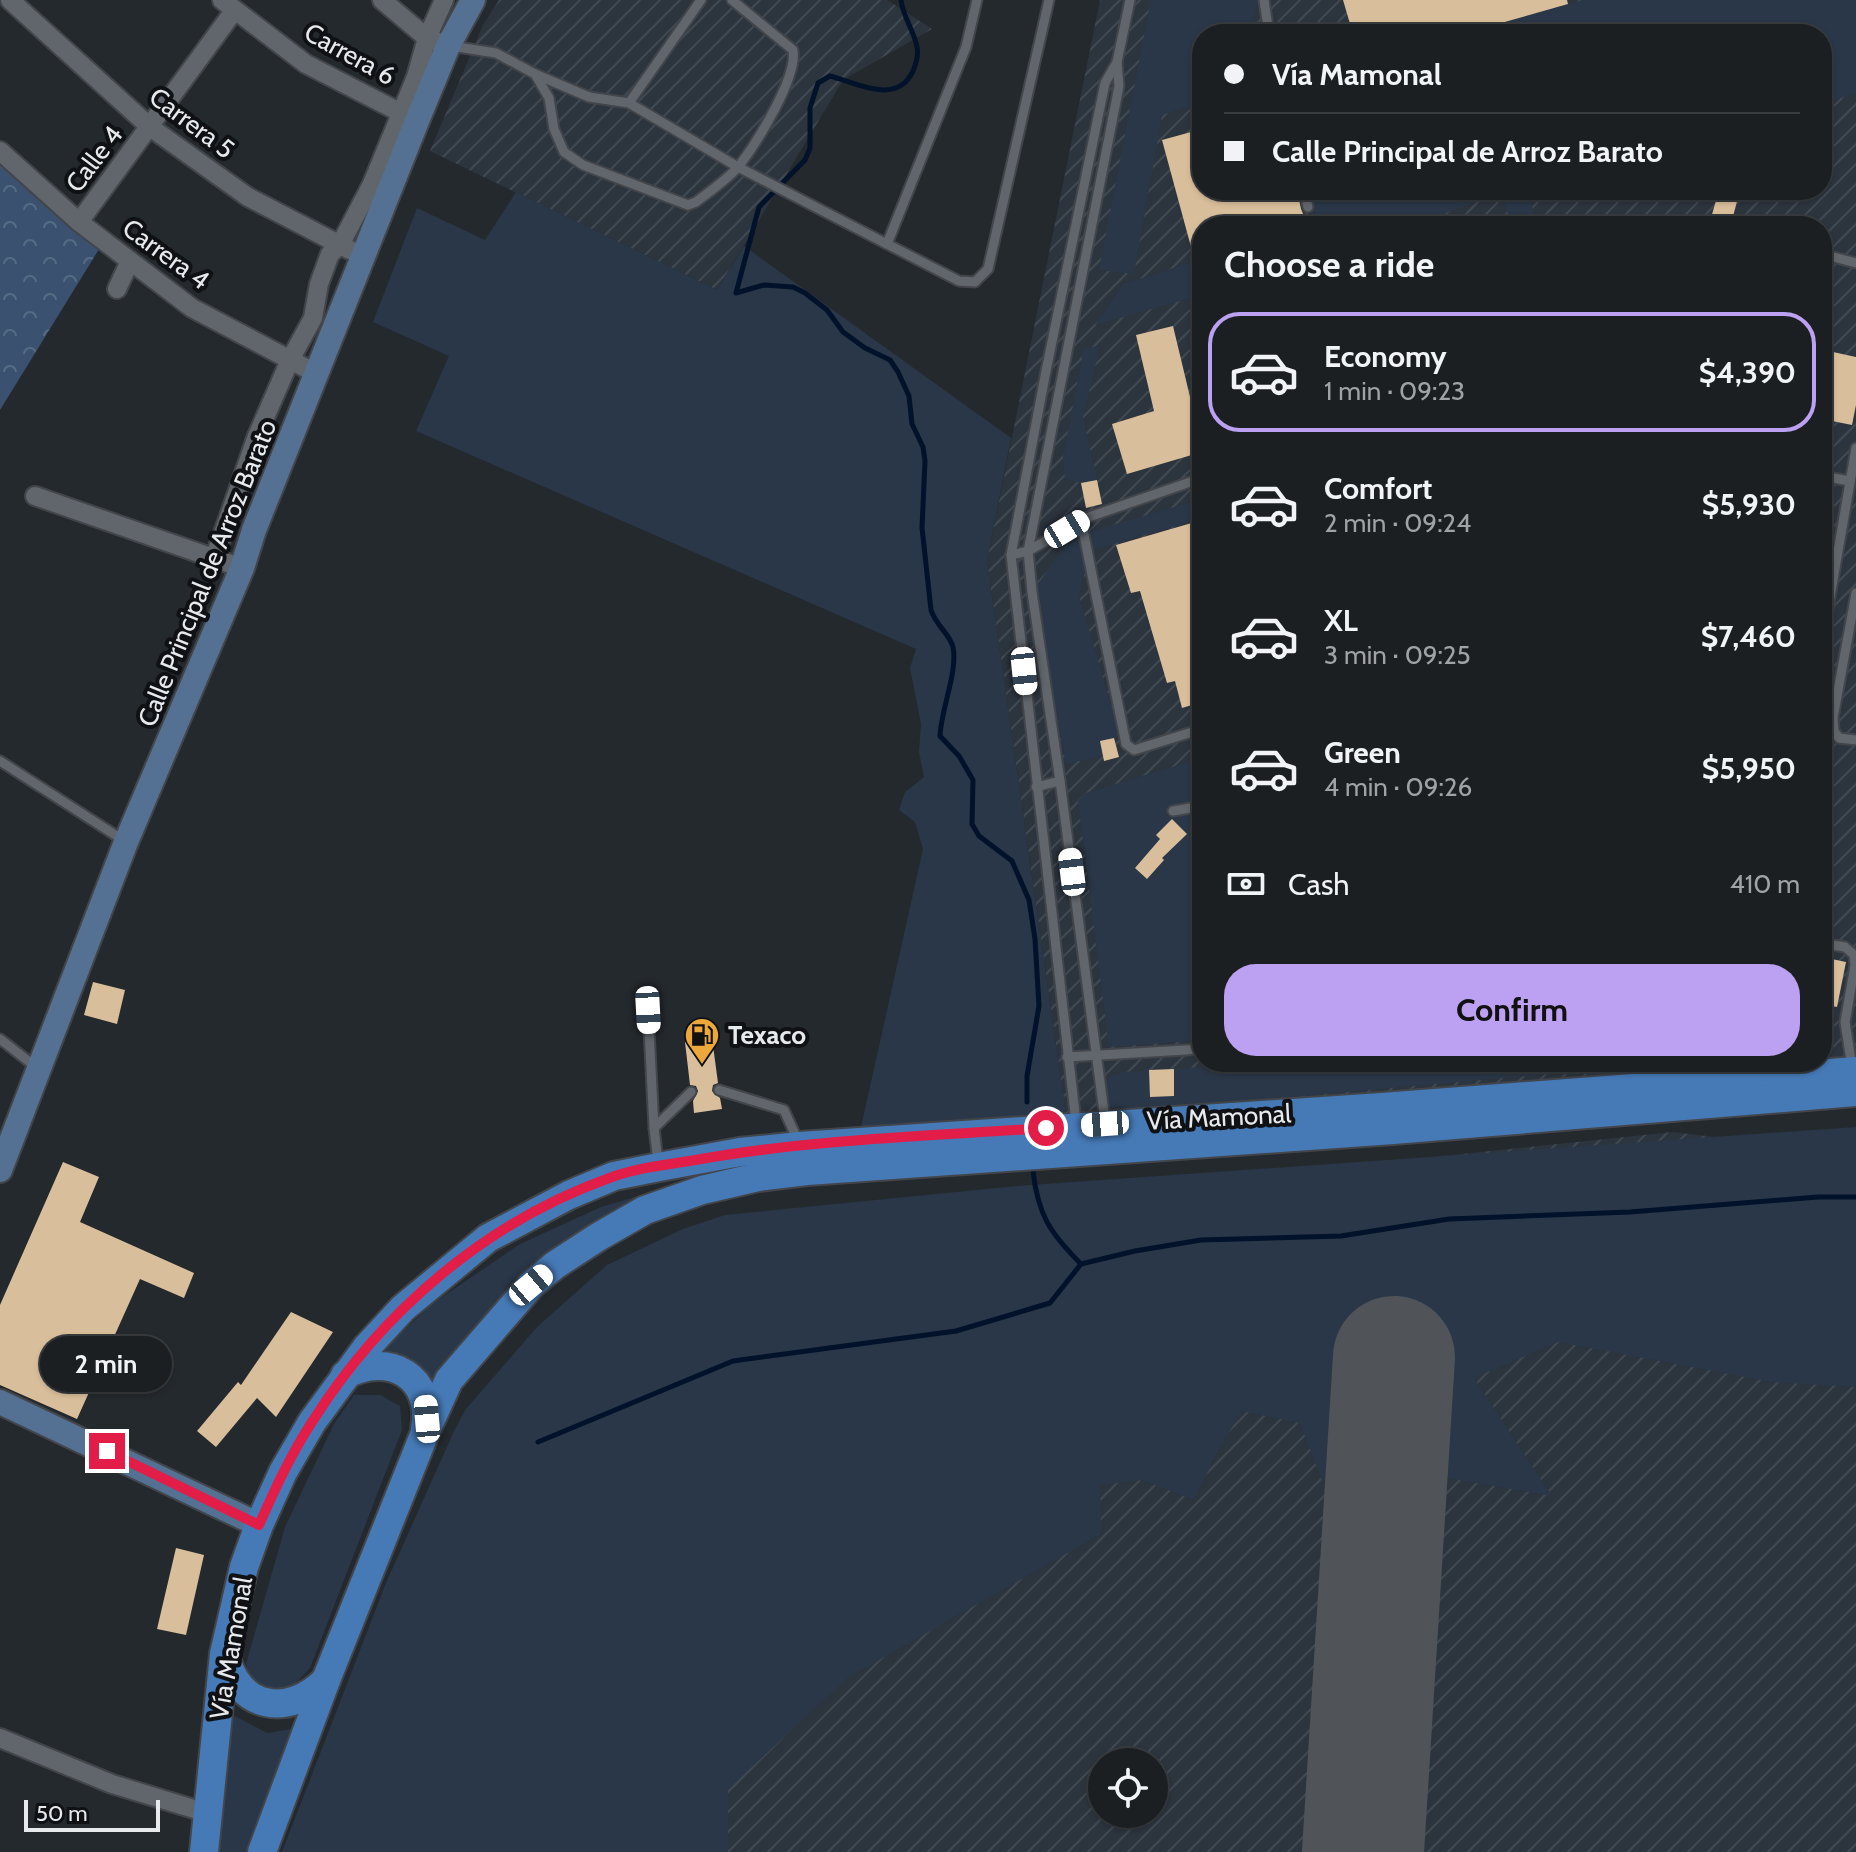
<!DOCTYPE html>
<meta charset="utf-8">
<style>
:root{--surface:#1b1f22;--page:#24272a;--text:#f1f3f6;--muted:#a0a2a5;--line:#393d40;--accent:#bca0f2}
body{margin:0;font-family:Cabin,sans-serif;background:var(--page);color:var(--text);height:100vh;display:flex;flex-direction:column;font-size:30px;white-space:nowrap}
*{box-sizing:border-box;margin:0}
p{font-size:26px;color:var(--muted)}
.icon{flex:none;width:44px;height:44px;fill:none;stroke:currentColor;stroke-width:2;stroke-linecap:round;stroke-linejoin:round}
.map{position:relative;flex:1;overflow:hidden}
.panel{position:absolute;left:1192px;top:216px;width:640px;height:856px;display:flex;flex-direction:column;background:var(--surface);border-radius:32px;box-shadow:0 2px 6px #0004,0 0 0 2px var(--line)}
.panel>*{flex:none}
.hud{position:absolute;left:1192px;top:24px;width:640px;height:176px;border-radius:32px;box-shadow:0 2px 6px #0004,0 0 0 2px var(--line);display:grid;align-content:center;height:176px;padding:0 32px;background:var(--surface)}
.fabs{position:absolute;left:1088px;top:1748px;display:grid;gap:16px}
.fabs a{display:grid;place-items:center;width:80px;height:80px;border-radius:50%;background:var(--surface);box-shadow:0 2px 6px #0004,0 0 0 2px var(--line);font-size:40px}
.scale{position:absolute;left:24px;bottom:20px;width:136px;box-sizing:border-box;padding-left:8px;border:4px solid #e7eaed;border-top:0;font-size:22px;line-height:28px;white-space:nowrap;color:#e7eaed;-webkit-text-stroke:6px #0f1114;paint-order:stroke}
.end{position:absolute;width:36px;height:36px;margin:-18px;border:10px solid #e11d48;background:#fff;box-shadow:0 0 0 4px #fff}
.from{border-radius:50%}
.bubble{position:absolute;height:56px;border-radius:28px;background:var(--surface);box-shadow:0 2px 6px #0004,0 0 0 2px var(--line);font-size:26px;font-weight:800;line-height:56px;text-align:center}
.car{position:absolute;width:24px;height:48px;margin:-24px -12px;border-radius:10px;box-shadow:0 0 6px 2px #0007;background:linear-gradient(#fff 24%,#345 0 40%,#fff 0 76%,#345 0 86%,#fff 0)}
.hud b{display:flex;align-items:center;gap:28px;height:76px;font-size:30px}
.hud b+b{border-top:2px solid var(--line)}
.hud i{width:20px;height:20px;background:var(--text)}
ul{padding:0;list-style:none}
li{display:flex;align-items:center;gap:24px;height:120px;margin:0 16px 12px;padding:0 16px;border:4px solid transparent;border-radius:32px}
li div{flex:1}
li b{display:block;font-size:30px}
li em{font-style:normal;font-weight:800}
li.on{border-color:var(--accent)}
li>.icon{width:72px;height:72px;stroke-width:1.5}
h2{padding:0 32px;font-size:36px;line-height:96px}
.pay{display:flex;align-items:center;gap:20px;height:88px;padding:0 32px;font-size:30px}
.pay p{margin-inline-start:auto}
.action{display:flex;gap:16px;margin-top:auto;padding:16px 32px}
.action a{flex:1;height:92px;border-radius:32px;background:var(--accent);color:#111;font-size:32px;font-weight:800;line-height:92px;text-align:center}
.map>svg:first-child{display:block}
.industrial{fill:url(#industrial-furrows);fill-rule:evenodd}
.green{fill:#2a3748}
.forest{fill:url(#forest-crowns)}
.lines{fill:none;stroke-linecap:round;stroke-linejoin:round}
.stream{stroke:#01122a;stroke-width:5}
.runway{stroke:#505459;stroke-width:122}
.building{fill:#d9be9b}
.lane-casing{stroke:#42454a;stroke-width:13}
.street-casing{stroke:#42454a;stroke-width:22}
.secondary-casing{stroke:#42454a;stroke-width:28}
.primary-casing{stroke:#42454a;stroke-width:32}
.lane{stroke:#61666c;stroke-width:9}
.street{stroke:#61666c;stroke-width:18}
.secondary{stroke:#547092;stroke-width:24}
.primary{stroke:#467ab7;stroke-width:28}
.route{stroke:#e11d48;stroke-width:10}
.labels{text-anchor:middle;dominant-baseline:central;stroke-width:8;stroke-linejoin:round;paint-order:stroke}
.street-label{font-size:26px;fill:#e7eaed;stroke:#0f1114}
.poi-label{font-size:26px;font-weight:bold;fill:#e7eaed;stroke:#0f1114;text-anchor:start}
</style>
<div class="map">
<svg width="1856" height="1852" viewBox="0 0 1856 1852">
<defs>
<pattern id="industrial-furrows" width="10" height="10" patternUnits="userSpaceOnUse" patternTransform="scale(2)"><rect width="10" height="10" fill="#2c343e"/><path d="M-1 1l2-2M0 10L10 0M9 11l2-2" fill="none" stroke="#404851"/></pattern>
<pattern id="forest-crowns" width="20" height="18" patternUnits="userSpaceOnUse" patternTransform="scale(2)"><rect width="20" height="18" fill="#3a526f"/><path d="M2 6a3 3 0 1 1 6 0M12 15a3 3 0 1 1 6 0" fill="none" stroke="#566b84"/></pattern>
</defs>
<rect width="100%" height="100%" fill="#24292e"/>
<g class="industrial">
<path d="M499 0H887L932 29 843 80 717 290 430 151 483 25Z"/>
<path d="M1100 0H1856V1058L1822 1060V226H1202V1062H1798L1066 1115 987 561ZM1202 34H1822V190H1202Z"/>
<path d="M1673 1132 1856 1154V1852H305L1038 1198ZM1102 1762H1154V1814H1102Z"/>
</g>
<g class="green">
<path d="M1151 0H1259L1251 26 1254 34H1202V102L1162 115 1134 274 1099 270Z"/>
<path d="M1583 0H1856V94L1822 103V34H1462Z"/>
<path d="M1309 190H1528L1537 226H1511L1502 192 1411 226H1304L1318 221Z"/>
<path d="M516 192 717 290 744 246 1011 438 987 561 1066 1115 861 1127 923 849 915 822 899 810 905 792 924 777 919 752 921 724 910 668 916 649 416 431 449 356 373 322 417 208 485 240Z"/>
<path d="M1202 259V295L1095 325 1123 284Z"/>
<path d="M1100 346 1083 417 1097 480 1081 483 1065 479 1063 458 1084 348Z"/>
<path d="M1202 499V518L1090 551 1079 596 1120 736 1100 741 1102 756 1066 764 1032 592 1065 547 1092 531Z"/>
<path d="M1202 758 1199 808 1202 865V1040L1109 1047 1078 801 1086 793Z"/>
<path d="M1281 1062H1684L1111 1113 1103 1096 1109 1077 1124 1072Z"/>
<path d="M1856 1127V1387L1772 1382 1558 1342 1474 1378 1552 1496 1424 1474 1322 1481 1300 1423 1242 1411 1220 1447 1194 1500 1142 1480 1100 1485 1101 1534 849 1677 728 1789V1852H282L386 1583 455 1429 466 1409 537 1327 607 1265 683 1229 725 1215 1017 1186Z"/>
<path d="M747 1164 605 1225 438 1392 410 1357 381 1352 432 1304 520 1244 601 1207Z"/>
<path d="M354 1395H380L400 1406 402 1430 310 1668 295 1684 280 1693 250 1682 246 1664 285 1527 334 1424Z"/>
<path d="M233 1715 267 1733 299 1728 251 1852H219Z"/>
</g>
<path class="forest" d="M0 162 104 241 0 410Z"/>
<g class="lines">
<g class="stream">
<path d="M901 0C903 17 914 31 917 47 919 56 916 64 913 71 897 106 857 83 830 76L818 83 810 108V148L805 160 759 207 736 293 764 285 793 287 805 293 827 310 843 332 865 348 890 360 898 372 909 396 912 424 923 447 925 461 922 528 931 610C936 626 950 634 953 647 958 672 941 709 940 736L959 756 973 780 972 824 979 836 1012 861 1029 900 1035 939 1039 1006 1027 1076V1102"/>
<path d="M1033 1171C1038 1215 1050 1233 1081 1264"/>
<path d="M538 1442 733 1361 956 1331 1050 1303 1081 1264 1135 1251 1201 1240 1341 1236 1449 1219 1630 1212 1818 1197H1856"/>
</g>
<path class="runway" d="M1363 1852 1394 1357"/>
</g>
<g class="building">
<path d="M1343 0H1567L1568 4 1462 34H1353Z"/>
<path d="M1202 129V190H1297L1301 209 1307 223 1295 226H1202V268L1197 269 1162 140Z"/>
<path d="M1719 190H1740L1731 224 1711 218Z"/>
<path d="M1173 326 1191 401 1202 397V452L1127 474 1112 424 1154 411 1136 335Z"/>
<path d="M1833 352 1856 357V405L1852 425 1822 419Z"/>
<path d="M1097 480 1102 504 1086 508 1081 483Z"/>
<path d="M1202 520V702L1182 708 1175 681 1167 683 1140 591 1131 593 1116 545Z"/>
<path d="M1114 738 1119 757 1104 761 1100 741Z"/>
<path d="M1172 819 1187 834 1162 858 1164 860 1147 879 1135 868 1160 839 1156 835Z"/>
<path d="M1827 958 1846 962 1837 1007 1822 1004V984Z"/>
<path d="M93 982 125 990 117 1024 84 1015Z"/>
<path d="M712 1038 718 1083 713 1085 712 1091 720 1098 722 1109 694 1113 693 1101 698 1091 696 1086 690 1085 685 1042Z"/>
<path d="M1174 1069V1096L1150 1097 1149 1070Z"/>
<path d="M63 1162 99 1177 80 1222 194 1273 184 1298 140 1279 77 1419 0 1385V1305Z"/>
<path d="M291 1312 333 1332 276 1417 257 1398 216 1447 197 1431 238 1382 241 1385Z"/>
<path d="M176 1548 204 1555 186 1635 157 1629Z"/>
</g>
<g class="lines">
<g class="lane-casing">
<g id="lane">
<path d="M1264 0 1269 34"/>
<path d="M451 46 496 53 535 74 589 97 629 103 738 167 887 244 959 281 975 282 988 269 1049 0"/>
<path d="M535 74 549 98 554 129 564 152 583 165 688 205 696 202C710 191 728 179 739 166 756 144 798 77 793 50L732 0"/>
<path d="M629 103 701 0"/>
<path d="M1304 190 1308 207"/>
<path d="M887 244 966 47 977 0"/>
<path d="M1822 254 1856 263"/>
<path d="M1822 476 1850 481"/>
<path d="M1081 520 1126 744 1134 750 1202 729"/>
<path d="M1011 555 1028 551 1086 518 1202 478"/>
<path d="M1856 593 1833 718 1834 731 1839 738 1856 740"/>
<path d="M1822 643 1856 448"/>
<path d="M0 761 123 840"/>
<path d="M1036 787 1060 781"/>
<path d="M1173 811 1202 806"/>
<path d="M1822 946 1826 944 1845 947 1854 955 1855 965 1845 1022 1852 1067"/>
<path d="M648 1010 654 1128 658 1162"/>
<path d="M0 1039 36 1067"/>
<path d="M1067 1057 1202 1049"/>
<path d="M719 1090 784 1110 799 1143"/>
<path d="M1105 1120 1060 781 1032 592 1028 551 1119 86 1117 62"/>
<path d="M1076 1122 1011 555 1046 371 1105 83 1117 62 1130 0"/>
<path d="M654 1128 691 1092"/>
</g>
</g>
<g class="street-casing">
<g id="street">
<path d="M10 0 150 127 248 197 350 250"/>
<path d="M222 0 306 64 411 118"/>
<path d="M382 0 427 38 438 42"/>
<path d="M0 151 79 222 192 308 317 374"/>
<path d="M79 222 234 11"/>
<path d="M117 289 130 261"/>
<path d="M35 496 242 568"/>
<path d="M214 559 257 436 290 360 313 318 319 284 330 254 340 245 372 184 416 77 427 38 444 0"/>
<path d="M0 1738 112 1784 207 1813"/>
</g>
</g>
<g class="secondary-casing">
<g id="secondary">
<path d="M0 1170 126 842 242 568 254 530 417 121 448 46 473 0"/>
<path d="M0 1402 259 1525"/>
</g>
</g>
<g class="primary-casing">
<g id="primary">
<path d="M345 1375C390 1351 434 1377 425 1429"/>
<path d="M225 1654C237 1710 289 1718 326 1680"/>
<path d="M204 1852 224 1654 244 1567 259 1525 283 1472 312 1422 367 1347 403 1308 488 1238 569 1195 614 1176 659 1167 740 1152 800 1146 1382 1107 1856 1071"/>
<path d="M262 1852 326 1680 424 1435 449 1380 531 1285 555 1265 598 1237 645 1210 702 1190 758 1177 807 1171 1393 1130 1856 1092"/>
</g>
</g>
<use href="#lane" class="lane"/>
<use href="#street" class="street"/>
<use href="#secondary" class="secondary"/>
<use href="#primary" class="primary"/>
</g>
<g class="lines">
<path class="route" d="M107 1451 259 1525C275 1489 291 1454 312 1422 382 1311 487 1221 612 1177 640 1167 672 1164 701 1159 815 1139 931 1136 1046 1128"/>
</g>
<defs>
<g id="fuel-pin" transform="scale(1.8)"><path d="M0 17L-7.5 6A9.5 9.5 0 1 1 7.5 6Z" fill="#eda83b" stroke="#0f1114"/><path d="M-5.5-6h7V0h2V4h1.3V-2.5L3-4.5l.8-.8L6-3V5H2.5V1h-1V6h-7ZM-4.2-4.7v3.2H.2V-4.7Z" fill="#111"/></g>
</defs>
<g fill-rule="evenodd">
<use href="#fuel-pin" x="702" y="1035"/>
</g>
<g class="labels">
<g class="street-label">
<text transform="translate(350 54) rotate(29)">Carrera 6</text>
<text transform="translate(192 123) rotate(37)">Carrera 5</text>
<text transform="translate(94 159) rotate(-53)">Calle 4</text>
<text transform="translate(166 254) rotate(36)">Carrera 4</text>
<text transform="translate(207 573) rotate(-68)">Calle Principal de Arroz Barato</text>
<text transform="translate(1219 1117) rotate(-3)">Vía Mamonal</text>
<text transform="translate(231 1648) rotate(-80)">Vía Mamonal</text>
</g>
<g class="poi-label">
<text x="728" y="1035">Texaco</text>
</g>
</g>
</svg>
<div class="fabs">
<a><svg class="icon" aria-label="locate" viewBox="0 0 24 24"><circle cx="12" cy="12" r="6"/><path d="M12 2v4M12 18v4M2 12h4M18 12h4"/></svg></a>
</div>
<div class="scale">50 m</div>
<i class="end from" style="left:1046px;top:1128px"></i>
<i class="end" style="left:107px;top:1451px"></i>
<div class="bubble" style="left:40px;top:1336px;width:132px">2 min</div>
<i class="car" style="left:1067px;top:529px;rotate:59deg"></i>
<i class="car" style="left:1024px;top:671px;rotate:174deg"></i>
<i class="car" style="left:1072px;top:872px;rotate:353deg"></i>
<i class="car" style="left:648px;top:1010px;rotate:177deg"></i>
<i class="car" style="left:1105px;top:1124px;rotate:266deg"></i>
<i class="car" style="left:531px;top:1285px;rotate:50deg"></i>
<i class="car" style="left:427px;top:1419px;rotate:355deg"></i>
<div class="hud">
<b><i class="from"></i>Vía Mamonal</b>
<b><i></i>Calle Principal de Arroz Barato</b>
</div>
<section class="panel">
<h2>Choose a ride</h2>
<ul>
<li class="on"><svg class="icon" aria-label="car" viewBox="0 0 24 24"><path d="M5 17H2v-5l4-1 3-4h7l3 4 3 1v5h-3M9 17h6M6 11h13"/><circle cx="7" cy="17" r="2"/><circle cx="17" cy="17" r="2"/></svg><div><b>Economy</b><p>1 min · 09:23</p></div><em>$4,390</em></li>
<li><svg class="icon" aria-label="car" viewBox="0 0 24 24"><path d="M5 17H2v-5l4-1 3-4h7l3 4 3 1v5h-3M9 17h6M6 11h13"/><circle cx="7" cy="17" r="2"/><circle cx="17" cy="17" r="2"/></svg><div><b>Comfort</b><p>2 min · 09:24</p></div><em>$5,930</em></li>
<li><svg class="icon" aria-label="car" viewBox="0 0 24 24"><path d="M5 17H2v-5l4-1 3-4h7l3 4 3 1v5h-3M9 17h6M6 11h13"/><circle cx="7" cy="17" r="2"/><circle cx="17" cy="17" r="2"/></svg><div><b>XL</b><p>3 min · 09:25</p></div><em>$7,460</em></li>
<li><svg class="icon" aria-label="car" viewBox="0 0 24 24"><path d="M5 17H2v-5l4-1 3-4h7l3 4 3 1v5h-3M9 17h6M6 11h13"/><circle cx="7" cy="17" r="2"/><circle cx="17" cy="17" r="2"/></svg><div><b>Green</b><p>4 min · 09:26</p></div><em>$5,950</em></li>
</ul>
<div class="pay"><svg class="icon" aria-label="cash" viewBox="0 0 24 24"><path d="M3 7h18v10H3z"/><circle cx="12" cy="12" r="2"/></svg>Cash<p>410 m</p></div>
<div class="action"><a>Confirm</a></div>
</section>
</div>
